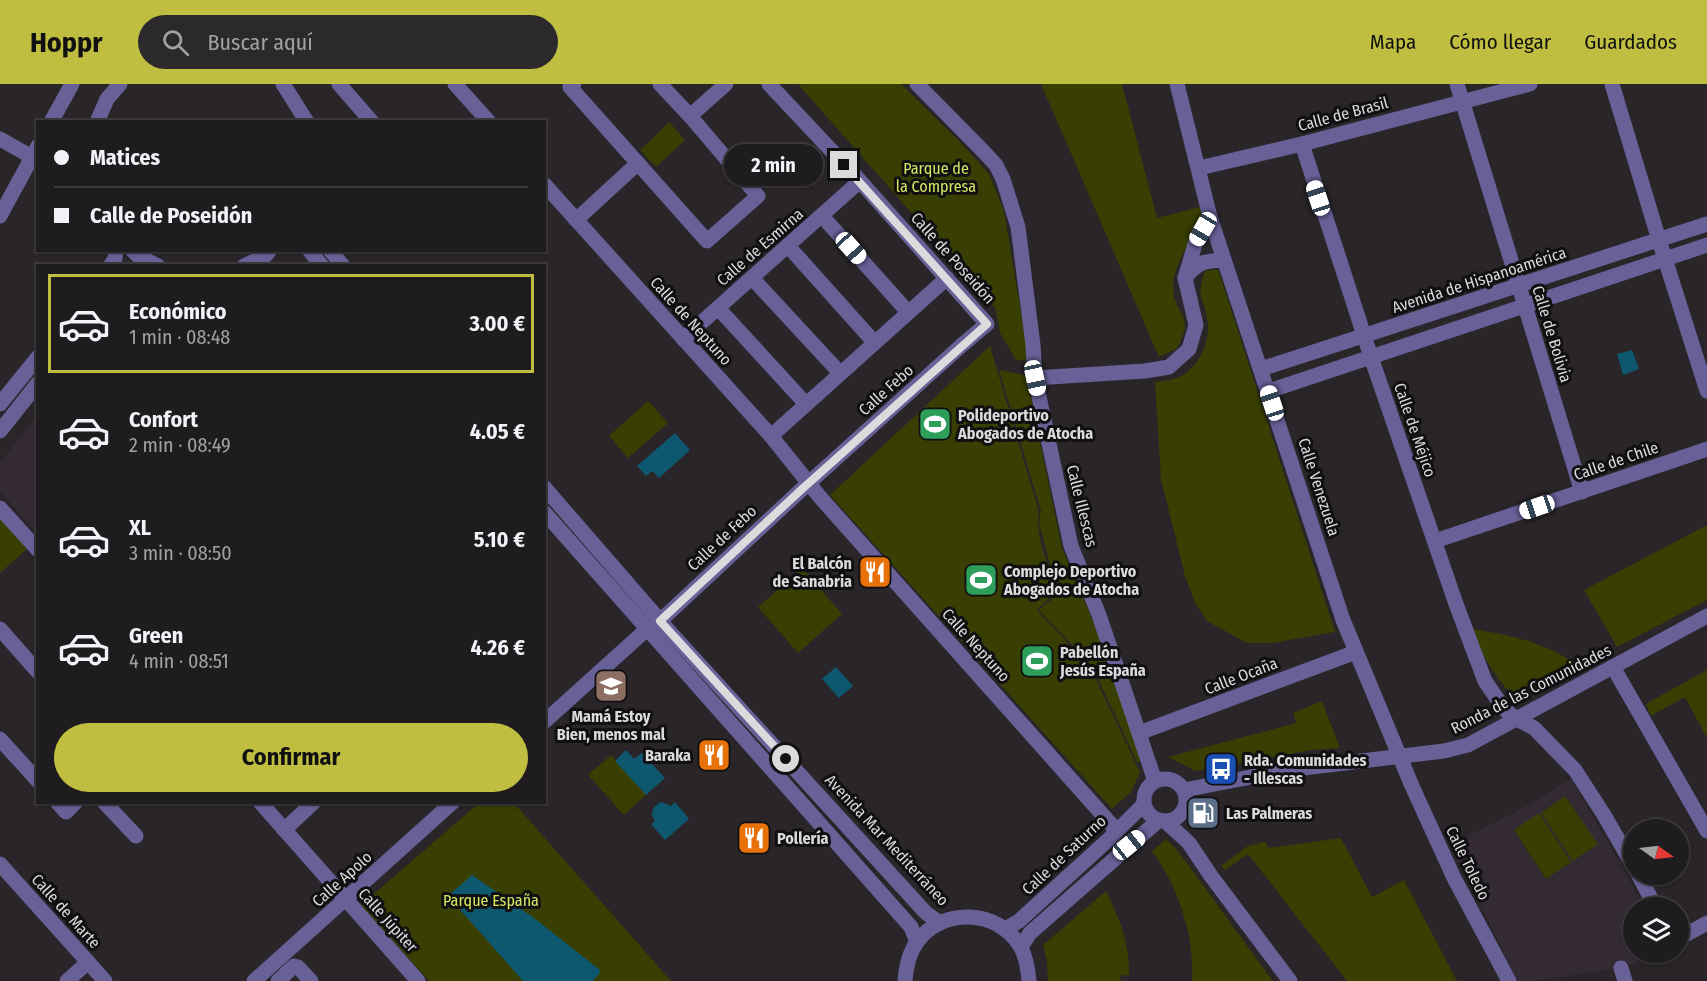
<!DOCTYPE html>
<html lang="es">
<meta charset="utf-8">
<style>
:root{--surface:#1f1c1f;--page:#2c292c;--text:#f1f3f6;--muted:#a1a1a4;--line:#3c3a3d;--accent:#bfbe41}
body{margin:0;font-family:"Fira Sans Condensed",sans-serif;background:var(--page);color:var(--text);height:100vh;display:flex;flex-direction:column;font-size:22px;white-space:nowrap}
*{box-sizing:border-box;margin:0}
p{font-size:20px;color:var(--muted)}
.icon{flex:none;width:33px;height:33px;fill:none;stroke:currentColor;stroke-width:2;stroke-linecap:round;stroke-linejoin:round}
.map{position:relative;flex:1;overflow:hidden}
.panel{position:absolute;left:36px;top:180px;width:510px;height:540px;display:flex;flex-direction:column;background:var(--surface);border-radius:0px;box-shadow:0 2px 4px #0004,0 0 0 2px var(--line)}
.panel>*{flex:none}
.top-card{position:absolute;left:36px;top:36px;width:510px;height:132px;border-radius:0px;box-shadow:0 2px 4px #0004,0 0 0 2px var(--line);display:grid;align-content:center;height:132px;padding:0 18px;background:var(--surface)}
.needle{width:39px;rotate:104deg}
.tools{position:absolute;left:1623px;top:735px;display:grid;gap:12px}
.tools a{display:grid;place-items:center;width:66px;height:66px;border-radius:50%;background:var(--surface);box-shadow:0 2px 4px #0004,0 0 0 2px var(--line);font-size:30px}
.end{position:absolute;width:27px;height:27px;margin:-14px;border:8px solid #dddadd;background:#111;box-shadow:0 0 0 3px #111}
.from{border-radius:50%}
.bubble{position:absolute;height:42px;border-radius:21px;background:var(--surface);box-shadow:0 2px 4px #0004,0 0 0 2px var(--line);font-size:20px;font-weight:700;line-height:42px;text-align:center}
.car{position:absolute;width:18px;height:36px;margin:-18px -9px;border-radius:8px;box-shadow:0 0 4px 2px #0007;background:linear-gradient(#fff 24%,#345 0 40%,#fff 0 76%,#345 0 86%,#fff 0)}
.top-card b{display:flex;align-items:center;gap:21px;height:57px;font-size:22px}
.top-card b+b{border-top:2px solid var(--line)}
.top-card i{width:15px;height:15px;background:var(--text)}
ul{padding:10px 0 0;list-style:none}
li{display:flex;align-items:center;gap:18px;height:99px;margin:0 12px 9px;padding:0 6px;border:3px solid transparent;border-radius:0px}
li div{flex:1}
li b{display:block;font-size:22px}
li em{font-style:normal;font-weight:700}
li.on{border-color:var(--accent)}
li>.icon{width:54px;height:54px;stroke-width:1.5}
.action{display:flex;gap:12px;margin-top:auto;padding:12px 18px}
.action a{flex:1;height:69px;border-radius:36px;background:var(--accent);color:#111;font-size:24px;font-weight:700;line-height:69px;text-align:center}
header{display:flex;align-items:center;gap:36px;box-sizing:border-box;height:84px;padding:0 30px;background:var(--accent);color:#111}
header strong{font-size:28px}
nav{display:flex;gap:33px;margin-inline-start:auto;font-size:21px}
.search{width:420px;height:54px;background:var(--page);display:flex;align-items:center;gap:15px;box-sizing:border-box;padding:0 21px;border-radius:33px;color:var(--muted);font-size:22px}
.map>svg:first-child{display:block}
.built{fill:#332a33}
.green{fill:#393f02}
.water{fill:#0e586f}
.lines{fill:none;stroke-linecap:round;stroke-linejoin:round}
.minor{stroke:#676198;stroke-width:15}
.route{stroke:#dddadd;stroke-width:8}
.labels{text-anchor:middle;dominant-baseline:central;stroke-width:6;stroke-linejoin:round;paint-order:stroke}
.street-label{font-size:16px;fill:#dddadd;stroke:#100f11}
.park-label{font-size:16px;fill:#d6e661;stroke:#100f11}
.poi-label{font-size:16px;font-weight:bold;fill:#dddadd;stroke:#100f11;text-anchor:start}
</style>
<header>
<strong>Hoppr</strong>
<div class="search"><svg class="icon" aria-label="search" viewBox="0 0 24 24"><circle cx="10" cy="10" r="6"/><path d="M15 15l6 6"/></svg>Buscar aquí</div>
<nav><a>Mapa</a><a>Cómo llegar</a><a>Guardados</a></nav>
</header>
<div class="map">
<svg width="1707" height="897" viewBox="0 0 1707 897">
<rect width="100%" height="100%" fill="#292529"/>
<g class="built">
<path d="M37 331V450L0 407V379Z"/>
<path d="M1571 695 1645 823 1634 824V868L1657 869 1621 884 1532 897H1518L1450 761 1516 728Z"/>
</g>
<g class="green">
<path d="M798 0H901L958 56 989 90 1004 127 1029 277 1016 276 1000 249 996 225Z"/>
<path d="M1041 0H1122L1157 134 1200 123 1203 131 1177 182 1173 197 1174 214 1184 235 1185 245 1180 259 1176 265 1159 273Z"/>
<path d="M669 38 685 56 656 83 640 66Z"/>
<path d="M1218 185 1335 548 1272 559H1247L1207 537 1195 519 1185 492 1161 395 1155 298C1162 297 1172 296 1179 293 1197 285 1209 261 1208 242 1207 217 1194 214 1205 187Z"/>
<path d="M990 262 1039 428C1035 452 1048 485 1061 504L1037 526 1090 583 1140 688 1131 708 1112 725 830 411Z"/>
<path d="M999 286 1026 291 1062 464 1095 542 1143 677 1137 678 1092 582 1039 526 1065 504 1052 488 1039 439 1041 427Z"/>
<path d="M648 317 668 339 628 374 609 352Z"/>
<path d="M0 432 29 463 0 489Z"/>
<path d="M1707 441V516L1617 563 1584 506Z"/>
<path d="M802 484 842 530 798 569 758 523Z"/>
<path d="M1472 545C1517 552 1545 559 1583 584L1517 619C1499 595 1481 574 1472 545Z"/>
<path d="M1707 586V654L1685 613 1651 632 1646 620Z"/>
<path d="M1322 617 1340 664 1311 666 1196 687 1168 673 1296 639 1293 629Z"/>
<path d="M611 671 646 711 624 731 588 691Z"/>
<path d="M1565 712 1598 760 1573 777 1541 729Z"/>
<path d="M479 719H514L671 897H429L361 821Z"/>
<path d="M1539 729 1571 778 1546 795 1514 746Z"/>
<path d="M1341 754 1372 813 1404 796 1457 897H1347L1248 770 1225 786 1221 782 1248 762 1265 758 1269 764Z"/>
<path d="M1166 755 1178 767 1273 897H1192C1195 853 1178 802 1152 767Z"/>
<path d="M1106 807C1120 835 1130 861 1129 892L1120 891 1121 897H1048L1047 877 1043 861Z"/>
</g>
<g class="water">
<path d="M1632 266 1639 285 1623 291 1617 270Z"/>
<path d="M675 349 690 366 659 394 652 387 646 392 637 382Z"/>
<path d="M836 583 853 602 839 614 822 595Z"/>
<path d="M626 666 634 675 642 669 665 694 646 711 615 677Z"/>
<path d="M661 718 671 722 675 718 689 735 665 756 651 740 655 737C649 729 653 722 661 718Z"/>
<path d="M472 791 534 834 600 886 599 890 593 897H523L448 812Z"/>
</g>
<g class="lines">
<g class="minor">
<path d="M283 0 307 38"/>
<path d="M339 0 372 38"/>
<path d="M455 0 489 38"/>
<path d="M574 0 570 3 707 157 758 112 690 32 660 0"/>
<path d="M917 0 984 68 996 81 1003 95 1018 143 1033 261 1035 294 1071 462 1099 531 1155 697"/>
<path d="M1177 0 1210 133 1343 536 1412 702 1454 794 1509 897"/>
<path d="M1457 0 1582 408"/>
<path d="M1612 0 1659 156 1707 307"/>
<path d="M690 32 726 0"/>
<path d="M51 38 72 0"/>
<path d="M97 38 107 15 120 0"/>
<path d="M0 55 32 73"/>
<path d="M1302 60 1371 273 1456 520 1485 597 1504 625 1515 634 1534 644 1575 686 1604 731 1634 783"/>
<path d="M1199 84 1302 60 1530 0"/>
<path d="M544 100 771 352 819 412 1117 747"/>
<path d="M0 132 38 62"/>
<path d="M822 132 908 228"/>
<path d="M576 136 638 79"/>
<path d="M788 162 874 258"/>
<path d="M132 166 138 172 158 182"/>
<path d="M309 166 322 182"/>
<path d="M330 166 343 182"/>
<path d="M110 182 115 175 116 166"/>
<path d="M244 182 266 171 270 166"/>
<path d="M752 194 840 289"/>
<path d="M1185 194C1198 178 1203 177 1224 176"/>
<path d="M718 224 806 320"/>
<path d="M683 255 860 97"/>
<path d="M1261 285 1707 140"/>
<path d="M1035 294 1145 287 1169 283 1189 265 1196 241 1185 194 1196 157 1210 133"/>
<path d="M1269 307 1707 161"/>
<path d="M0 320 38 273"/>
<path d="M0 347 38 299"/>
<path d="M771 352 947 194"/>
<path d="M544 403 668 546 926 829 940 839"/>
<path d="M0 424 38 466"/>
<path d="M544 428 911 843 917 858"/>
<path d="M1435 457 1707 365"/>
<path d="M660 537 801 406 962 261 987 240 860 97 769 0"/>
<path d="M0 545 38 588"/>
<path d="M1613 583 1707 747"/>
<path d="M544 638 646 546"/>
<path d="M1139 649 1356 568"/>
<path d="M0 655 38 697"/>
<circle cx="1165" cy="716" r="21"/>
<path d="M1184 706 1287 686 1444 667 1468 661 1707 532"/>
<path d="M57 718 66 728 76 718"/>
<path d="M104 718 136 752"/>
<path d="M260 718 418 897"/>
<path d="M1165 737 1189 759 1211 792 1290 897"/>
<path d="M284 746 314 718"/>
<path d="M0 780 105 897"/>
<path d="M1638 790 1656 824"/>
<path d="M1005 845 1019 837 1108 756 1144 720"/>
<path d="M1678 855 1707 839"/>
<path d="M1021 863 1030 849 1159 736"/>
<path d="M1621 884 1625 897"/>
<path d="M67 897 88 878"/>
<path d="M254 897 453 718"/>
<path d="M278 897 294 882 298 883 311 897"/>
<path d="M905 897C906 883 909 869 917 858 942 823 998 825 1020 862 1026 872 1028 885 1029 897"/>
</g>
</g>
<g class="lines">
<path class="route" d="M786 675 660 537 801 406 987 240 844 81"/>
</g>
<defs>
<g id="stadium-square" transform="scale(1.725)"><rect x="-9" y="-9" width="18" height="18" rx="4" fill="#2e9e5b" stroke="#100f11"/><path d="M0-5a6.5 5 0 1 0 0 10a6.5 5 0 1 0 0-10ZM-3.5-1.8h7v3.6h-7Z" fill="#fff"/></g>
<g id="restaurant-square" transform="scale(1.725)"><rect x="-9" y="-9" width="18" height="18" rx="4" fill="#e8710a" stroke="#100f11"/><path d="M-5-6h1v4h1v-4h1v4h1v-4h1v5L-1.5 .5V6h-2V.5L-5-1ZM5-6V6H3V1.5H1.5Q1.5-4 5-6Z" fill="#fff"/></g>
<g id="school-square" transform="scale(1.725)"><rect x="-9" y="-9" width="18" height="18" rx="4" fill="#8d6e63" stroke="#100f11"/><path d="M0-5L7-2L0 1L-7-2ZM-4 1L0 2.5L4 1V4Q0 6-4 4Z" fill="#fff"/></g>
<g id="bus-square" transform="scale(1.725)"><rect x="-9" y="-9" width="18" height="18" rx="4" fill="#1a4fb4" stroke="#100f11"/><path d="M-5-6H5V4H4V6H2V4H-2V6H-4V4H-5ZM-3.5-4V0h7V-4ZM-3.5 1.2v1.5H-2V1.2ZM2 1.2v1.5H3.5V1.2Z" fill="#fff"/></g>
<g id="fuel-square" transform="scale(1.725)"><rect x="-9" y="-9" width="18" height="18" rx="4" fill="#5c6f8a" stroke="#100f11"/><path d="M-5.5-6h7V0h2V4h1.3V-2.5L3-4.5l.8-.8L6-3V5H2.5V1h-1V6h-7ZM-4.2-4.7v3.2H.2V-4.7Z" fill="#fff"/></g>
</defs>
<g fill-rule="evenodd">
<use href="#stadium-square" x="935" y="340"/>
<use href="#restaurant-square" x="875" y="488"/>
<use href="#stadium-square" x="981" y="496"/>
<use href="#stadium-square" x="1037" y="577"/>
<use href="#school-square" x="611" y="602"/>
<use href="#restaurant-square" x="714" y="671"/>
<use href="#bus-square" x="1221" y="685"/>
<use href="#fuel-square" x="1203" y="729"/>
<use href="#restaurant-square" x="754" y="754"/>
</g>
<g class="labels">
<g class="street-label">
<text transform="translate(1343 30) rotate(-15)">Calle de Brasil</text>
<text transform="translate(760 163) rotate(-41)">Calle de Esmirna</text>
<text transform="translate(953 174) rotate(48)">Calle de Poseidón</text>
<text transform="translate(1479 196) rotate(-18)">Avenida de Hispanoamérica</text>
<text transform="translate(691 237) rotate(48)">Calle de Neptuno</text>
<text transform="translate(1552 250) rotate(73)">Calle de Bolivia</text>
<text transform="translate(886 306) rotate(-42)">Calle Febo</text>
<text transform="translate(1415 346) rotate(71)">Calle de Méjico</text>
<text transform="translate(1616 377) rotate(-19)">Calle de Chile</text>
<text transform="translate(1319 403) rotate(72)">Calle Venezuela</text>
<text transform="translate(1082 422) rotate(76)">Calle Illescas</text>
<text transform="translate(722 454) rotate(-43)">Calle de Febo</text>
<text transform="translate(976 561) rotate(48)">Calle Neptuno</text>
<text transform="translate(1241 592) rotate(-21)">Calle Ocaña</text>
<text transform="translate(1531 605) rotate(-27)">Ronda de las Comunidades</text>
<text transform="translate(887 756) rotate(47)">Avenida Mar Mediterráneo</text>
<text transform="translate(1064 771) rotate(-43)">Calle de Saturno</text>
<text transform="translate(1468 779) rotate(64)">Calle Toledo</text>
<text transform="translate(342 795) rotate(-42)">Calle Apolo</text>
<text transform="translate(66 827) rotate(48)">Calle de Marte</text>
<text transform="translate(388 836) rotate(48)">Calle Júpiter</text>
</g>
<g class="park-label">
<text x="936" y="84">Parque de<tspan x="936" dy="18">la Compresa</tspan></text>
<text x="491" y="816">Parque España</text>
</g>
<g class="poi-label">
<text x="958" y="331">Polideportivo<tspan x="958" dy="18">Abogados de Atocha</tspan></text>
<text x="852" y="479" text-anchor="end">El Balcón<tspan x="852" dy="18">de Sanabria</tspan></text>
<text x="1004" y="487">Complejo Deportivo<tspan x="1004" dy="18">Abogados de Atocha</tspan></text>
<text x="1060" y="568">Pabellón<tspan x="1060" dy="18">Jesús España</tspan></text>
<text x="611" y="632" text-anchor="middle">Mamá Estoy<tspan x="611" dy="18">Bien, menos mal</tspan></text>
<text x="691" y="671" text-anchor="end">Baraka</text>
<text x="1244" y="676">Rda. Comunidades<tspan x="1244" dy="18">- Illescas</tspan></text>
<text x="1226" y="729">Las Palmeras</text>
<text x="777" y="754">Pollería</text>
</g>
</g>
</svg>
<div class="tools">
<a><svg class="needle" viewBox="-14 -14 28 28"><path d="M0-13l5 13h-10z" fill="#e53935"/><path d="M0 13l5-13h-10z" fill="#a1a1a4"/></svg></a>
<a><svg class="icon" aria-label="layers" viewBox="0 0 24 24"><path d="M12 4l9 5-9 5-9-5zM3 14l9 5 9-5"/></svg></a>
</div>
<i class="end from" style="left:786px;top:675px"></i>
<i class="end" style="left:844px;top:81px"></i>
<div class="bubble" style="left:724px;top:60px;width:99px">2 min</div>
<i class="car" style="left:1318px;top:114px;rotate:342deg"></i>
<i class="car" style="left:1203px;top:145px;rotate:210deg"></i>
<i class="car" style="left:851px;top:164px;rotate:138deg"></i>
<i class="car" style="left:1035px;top:294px;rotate:168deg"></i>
<i class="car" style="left:1272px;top:319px;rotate:342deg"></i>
<i class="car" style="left:1537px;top:423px;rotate:251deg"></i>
<i class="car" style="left:1129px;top:761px;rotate:51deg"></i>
<div class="top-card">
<b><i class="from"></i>Matices</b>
<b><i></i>Calle de Poseidón</b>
</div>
<section class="panel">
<ul>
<li class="on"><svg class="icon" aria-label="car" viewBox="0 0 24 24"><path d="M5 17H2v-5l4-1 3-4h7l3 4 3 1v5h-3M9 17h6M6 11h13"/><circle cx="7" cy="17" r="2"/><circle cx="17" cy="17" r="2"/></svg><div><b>Económico</b><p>1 min · 08:48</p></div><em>3.00 €</em></li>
<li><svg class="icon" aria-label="car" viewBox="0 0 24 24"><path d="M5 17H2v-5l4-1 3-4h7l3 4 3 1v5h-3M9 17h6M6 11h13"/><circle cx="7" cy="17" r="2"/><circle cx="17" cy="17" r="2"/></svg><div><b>Confort</b><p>2 min · 08:49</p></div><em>4.05 €</em></li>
<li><svg class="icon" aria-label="car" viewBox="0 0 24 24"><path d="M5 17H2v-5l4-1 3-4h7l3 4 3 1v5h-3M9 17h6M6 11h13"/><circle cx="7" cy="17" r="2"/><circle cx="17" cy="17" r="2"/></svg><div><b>XL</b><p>3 min · 08:50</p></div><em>5.10 €</em></li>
<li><svg class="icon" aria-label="car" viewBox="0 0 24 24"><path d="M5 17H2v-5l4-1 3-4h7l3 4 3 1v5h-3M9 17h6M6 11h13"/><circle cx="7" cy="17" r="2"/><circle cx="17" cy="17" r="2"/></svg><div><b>Green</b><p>4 min · 08:51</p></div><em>4.26 €</em></li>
</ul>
<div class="action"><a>Confirmar</a></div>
</section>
</div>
